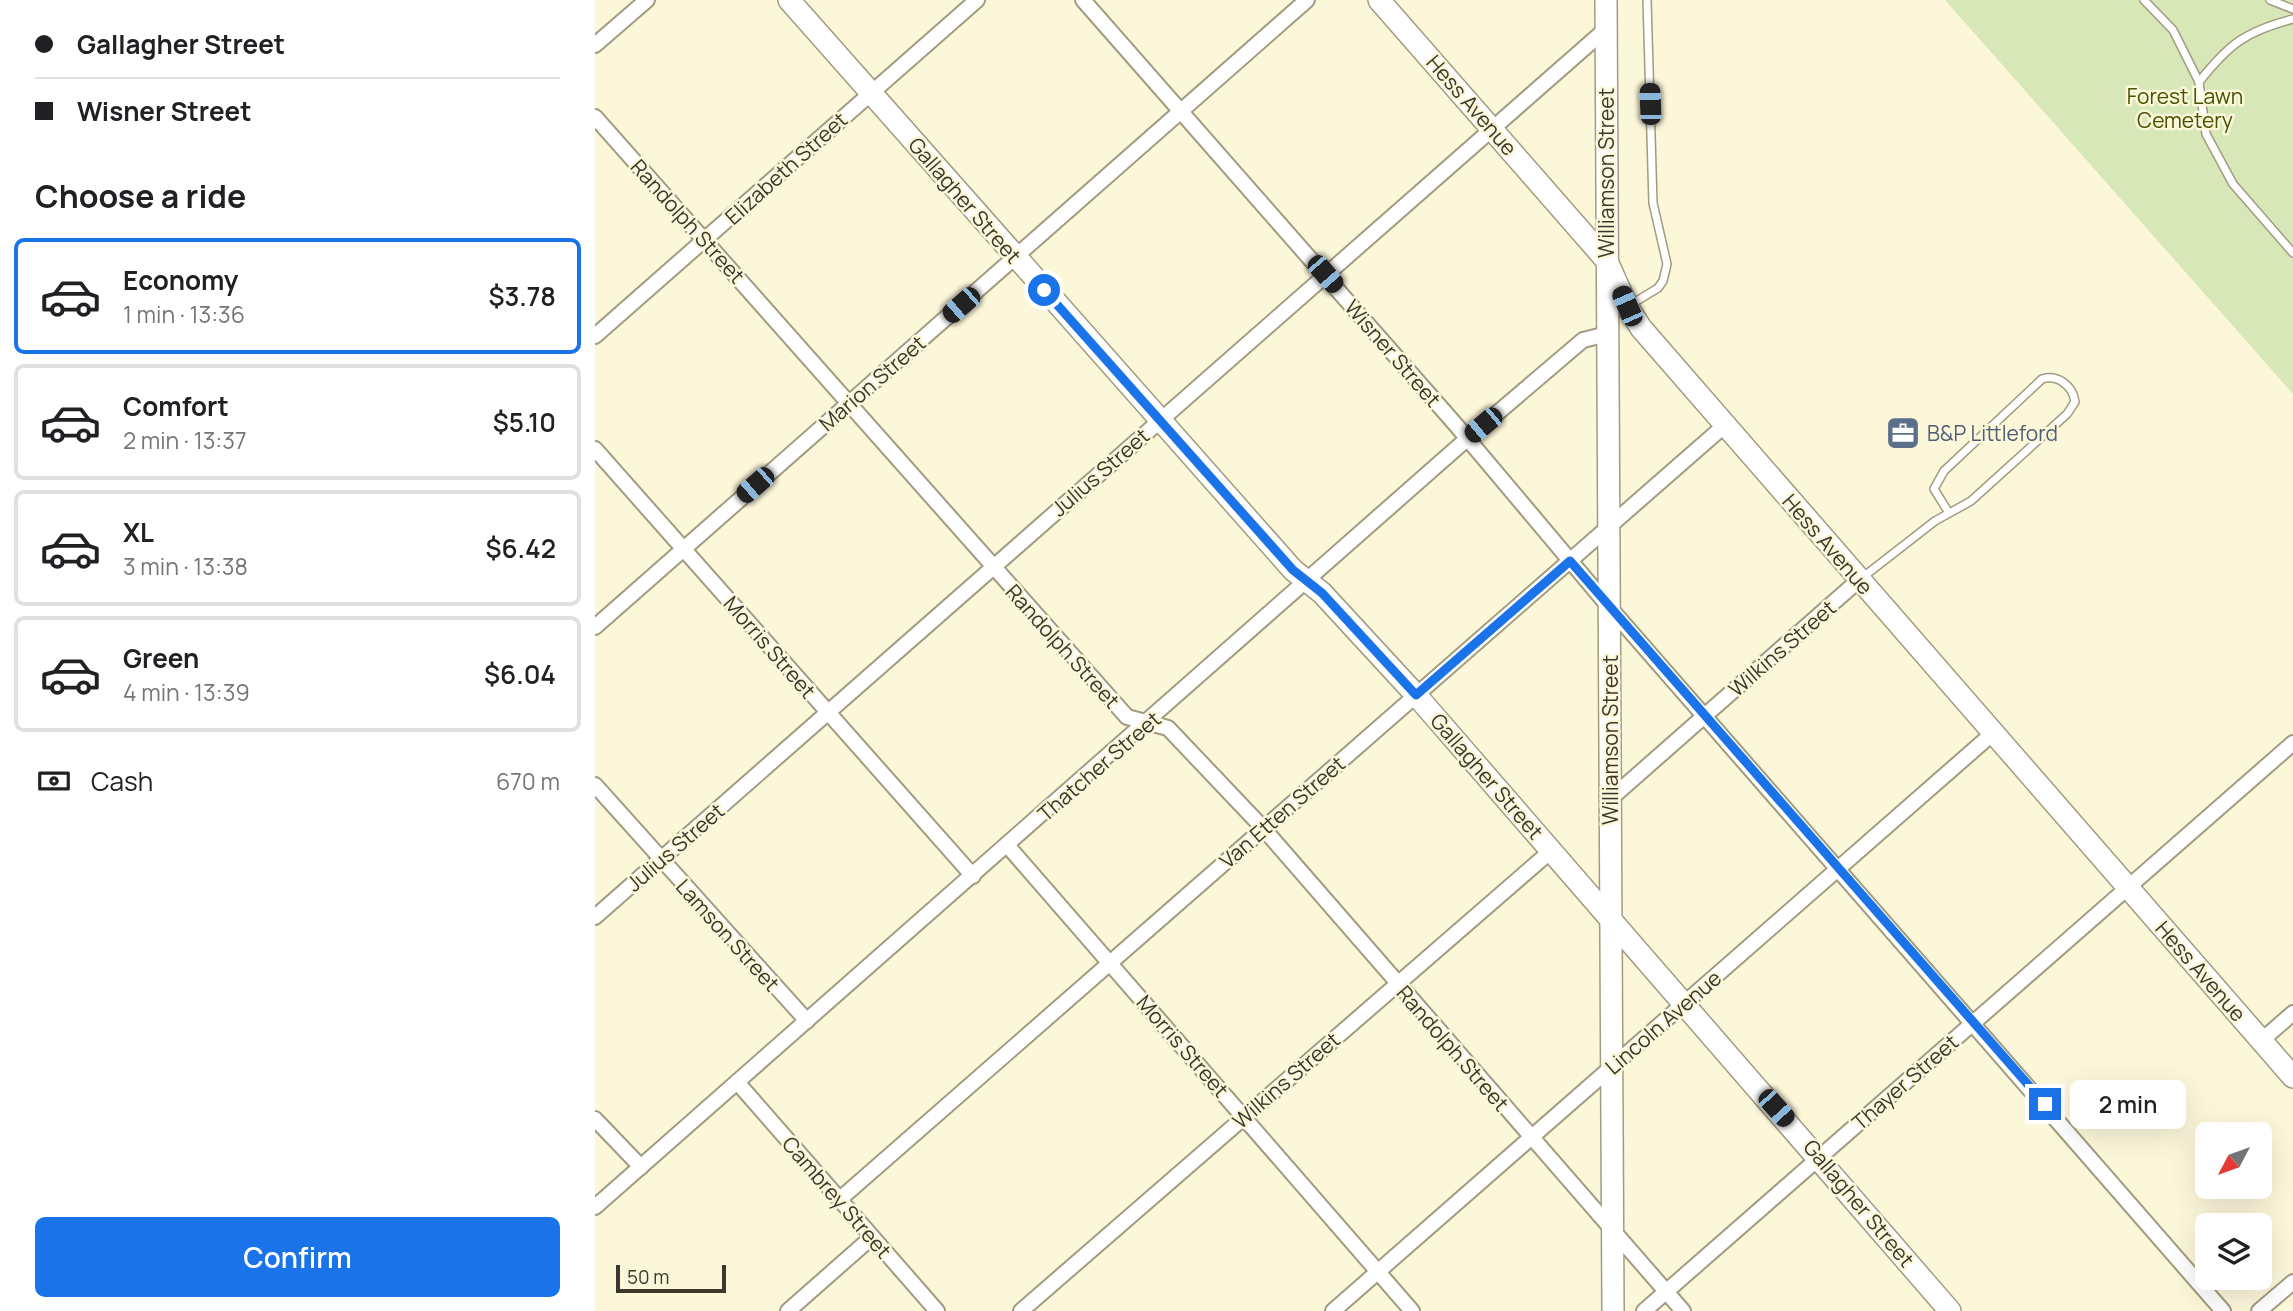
<!DOCTYPE html>
<meta charset="utf-8">
<style>
:root{--surface:#fff;--page:#f2f2f2;--text:#202124;--muted:#757577;--line:#e0e0e0;--accent:#1a73e8}
body{margin:0;font-family:Manrope,sans-serif;background:var(--page);color:var(--text);height:100vh;display:flex;flex-direction:column;font-size:26px;white-space:nowrap}
*{box-sizing:border-box;margin:0}
p{font-size:23px;color:var(--muted)}
.icon{flex:none;width:38px;height:38px;fill:none;stroke:currentColor;stroke-width:2;stroke-linecap:round;stroke-linejoin:round}
.map{position:relative;flex:1;overflow:hidden}
.drawer{display:flex;flex-direction:column;background:var(--surface);width:595px}
.drawer>*{flex:none}
.banner{display:grid;align-content:center;height:154px;padding:0 35px;background:var(--surface)}
.needle{width:46px;rotate:229deg}
.tools{position:absolute;left:1600px;top:1122px;display:grid;gap:14px}
.tools a{display:grid;place-items:center;width:77px;height:77px;border-radius:10px;background:var(--surface);box-shadow:0 7px 28px #0002;font-size:35px}
.scale{position:absolute;left:21px;bottom:18px;width:110px;box-sizing:border-box;padding-left:7px;border:4px solid #3a382d;border-top:0;font-size:19px;line-height:24px;white-space:nowrap;color:#3a382d;-webkit-text-stroke:5px #fdf7da;paint-order:stroke}
.end{position:absolute;width:32px;height:32px;margin:-16px;border:9px solid #1a73e8;background:#fff;box-shadow:0 0 0 4px #fff}
.from{border-radius:50%}
.bubble{position:absolute;height:49px;border-radius:10px;background:var(--surface);box-shadow:0 7px 28px #0002;font-size:23px;font-weight:600;line-height:49px;text-align:center}
.car{position:absolute;width:21px;height:42px;margin:-21px -10px;border-radius:9px;box-shadow:0 0 5px 2px #0007;background:linear-gradient(#222 24%,#8ab4d8 0 40%,#222 0 76%,#8ab4d8 0 86%,#222 0)}
.banner b{display:flex;align-items:center;gap:24px;height:66px;font-size:26px}
.banner b+b{border-top:2px solid var(--line)}
.banner i{width:18px;height:18px;background:var(--text)}
ul{padding:0;list-style:none}
li{display:flex;align-items:center;gap:21px;height:116px;margin:0 14px 10px;padding:0 21px;border:4px solid var(--line);border-radius:10px}
li div{flex:1}
li b{display:block;font-size:26px}
li em{font-style:normal;font-weight:600}
li.on{border-color:var(--accent)}
li>.icon{width:63px;height:63px;stroke-width:1.5}
h2{padding:0 35px;font-size:32px;line-height:84px}
.pay{display:flex;align-items:center;gap:18px;height:77px;padding:0 35px;font-size:26px}
.pay p{margin-inline-start:auto}
.button{display:flex;gap:14px;margin-top:auto;padding:14px 35px}
.button a{flex:1;height:80px;border-radius:10px;background:var(--accent);color:#fff;font-size:28px;font-weight:600;line-height:80px;text-align:center}
main{display:flex;flex:1;min-height:0}
.map>svg:first-child{display:block}
.green{fill:#d8e7b7}
.lines{fill:none;stroke-linecap:round;stroke-linejoin:round}
.lane-casing{stroke:#a19c81;stroke-width:10}
.street-casing{stroke:#a19c81;stroke-width:18}
.secondary-casing{stroke:#a19c81;stroke-width:24}
.lane{stroke:#fff;stroke-width:7}
.street{stroke:#fff;stroke-width:14}
.secondary{stroke:#fff;stroke-width:21}
.route{stroke:#1a73e8;stroke-width:9}
.labels{text-anchor:middle;dominant-baseline:central;stroke-width:5;stroke-linejoin:round;paint-order:stroke}
.park-label{font-size:21px;fill:#435300;stroke:#fdf7da}
.street-label{font-size:21px;fill:#3a382d;stroke:#fdf7da}
.service-label{font-size:21px;fill:#4e5e75;stroke:#fdf7da;text-anchor:start}
</style>
<main>
<section class="drawer">
<div class="banner">
<b><i class="from"></i>Gallagher Street</b>
<b><i></i>Wisner Street</b>
</div>
<h2>Choose a ride</h2>
<ul>
<li class="on"><svg class="icon" aria-label="car" viewBox="0 0 24 24"><path d="M5 17H2v-5l4-1 3-4h7l3 4 3 1v5h-3M9 17h6M6 11h13"/><circle cx="7" cy="17" r="2"/><circle cx="17" cy="17" r="2"/></svg><div><b>Economy</b><p>1 min · 13:36</p></div><em>$3.78</em></li>
<li><svg class="icon" aria-label="car" viewBox="0 0 24 24"><path d="M5 17H2v-5l4-1 3-4h7l3 4 3 1v5h-3M9 17h6M6 11h13"/><circle cx="7" cy="17" r="2"/><circle cx="17" cy="17" r="2"/></svg><div><b>Comfort</b><p>2 min · 13:37</p></div><em>$5.10</em></li>
<li><svg class="icon" aria-label="car" viewBox="0 0 24 24"><path d="M5 17H2v-5l4-1 3-4h7l3 4 3 1v5h-3M9 17h6M6 11h13"/><circle cx="7" cy="17" r="2"/><circle cx="17" cy="17" r="2"/></svg><div><b>XL</b><p>3 min · 13:38</p></div><em>$6.42</em></li>
<li><svg class="icon" aria-label="car" viewBox="0 0 24 24"><path d="M5 17H2v-5l4-1 3-4h7l3 4 3 1v5h-3M9 17h6M6 11h13"/><circle cx="7" cy="17" r="2"/><circle cx="17" cy="17" r="2"/></svg><div><b>Green</b><p>4 min · 13:39</p></div><em>$6.04</em></li>
</ul>
<div class="pay"><svg class="icon" aria-label="cash" viewBox="0 0 24 24"><path d="M3 7h18v10H3z"/><circle cx="12" cy="12" r="2"/></svg>Cash<p>670 m</p></div>
<div class="button"><a>Confirm</a></div>
</section>
<div class="map">
<svg width="1698" height="1311" viewBox="0 0 1698 1311">
<rect width="100%" height="100%" fill="#fdf7da"/>
<path class="green" d="M1350 0H1698V394Z"/>
<g class="lines">
<g class="lane-casing">
<g id="lane">
<path d="M1549 0 1578 30 1604 82 1611 134 1638 184 1698 253"/>
<path d="M1675 0 1698 9"/>
<path d="M1604 82C1634 44 1651 31 1698 19"/>
<path d="M1035 305 1063 288 1068 281 1072 264 1058 203 1052 0"/>
<path d="M1268 577 1340 521 1376 501 1472 414 1480 402C1478 386 1463 374 1447 379L1349 471 1339 489 1354 513"/>
</g>
</g>
<g class="street-casing">
<g id="street">
<path d="M488 0 861 425 1015 608 1628 1311"/>
<path d="M0 45 52 0"/>
<path d="M0 117 532 717 573 728 668 828 1088 1311"/>
<path d="M0 336 382 0"/>
<path d="M0 449 378 876"/>
<path d="M0 627 712 0"/>
<path d="M0 785 212 1021"/>
<path d="M1014 800 1264 580"/>
<path d="M412 845 817 1311"/>
<path d="M0 917 1011 29"/>
<path d="M1667 1040 1698 1013"/>
<path d="M142 1082 342 1311"/>
<path d="M0 1119 46 1167"/>
<path d="M245 1199 1129 426"/>
<path d="M0 1207 873 438 988 340 1012 334"/>
<path d="M193 1311 277 1237"/>
<path d="M426 1311 957 850"/>
<path d="M738 1311 1397 734"/>
<path d="M1049 1311 1698 743"/>
<path d="M1664 1311 1698 1282"/>
</g>
</g>
<g class="secondary-casing">
<g id="secondary">
<path d="M194 0 698 570 727 593 821 695 1355 1311"/>
<path d="M784 0 1012 261 1032 306 1046 328 1698 1077"/>
<path d="M1011 0 1018 1311"/>
</g>
</g>
<use href="#lane" class="lane"/>
<use href="#street" class="street"/>
<use href="#secondary" class="secondary"/>
</g>
<g class="lines">
<path class="route" d="M449 290 698 570 727 593 821 695 975 561 1450 1104"/>
</g>
<defs>
<g id="office-square" transform="scale(1.75)"><rect x="-9" y="-9" width="18" height="18" rx="4" fill="#5c6f8a" stroke="#fdf7da"/><path d="M-6-3h4V-5.5h4V-3h4V5H-6ZM-1-4.5V-3h2v-1.5ZM-6 0V1H6V0Z" fill="#fff"/></g>
</defs>
<g fill-rule="evenodd">
<use href="#office-square" x="1308" y="433"/>
</g>
<g class="labels">
<g class="park-label">
<text x="1590" y="96">Forest Lawn<tspan x="1590" dy="24">Cemetery</tspan></text>
</g>
<g class="street-label">
<text transform="translate(877 105) rotate(49)">Hess Avenue</text>
<text transform="translate(191 168) rotate(-42)">Elizabeth Street</text>
<text transform="translate(1011 173) rotate(-90)">Williamson Street</text>
<text transform="translate(370 200) rotate(49)">Gallagher Street</text>
<text transform="translate(93 221) rotate(48)">Randolph Street</text>
<text transform="translate(798 353) rotate(49)">Wisner Street</text>
<text transform="translate(277 383) rotate(-41)">Marion Street</text>
<text transform="translate(505 472) rotate(-41)">Julius Street</text>
<text transform="translate(1233 544) rotate(49)">Hess Avenue</text>
<text transform="translate(468 646) rotate(48)">Randolph Street</text>
<text transform="translate(175 647) rotate(49)">Morris Street</text>
<text transform="translate(1187 648) rotate(-41)">Wilkins Street</text>
<text transform="translate(1015 740) rotate(-90)">Williamson Street</text>
<text transform="translate(504 766) rotate(-41)">Thatcher Street</text>
<text transform="translate(892 776) rotate(49)">Gallagher Street</text>
<text transform="translate(687 812) rotate(-41)">Van Etten Street</text>
<text transform="translate(80 847) rotate(-41)">Julius Street</text>
<text transform="translate(133 935) rotate(48)">Lamson Street</text>
<text transform="translate(1606 971) rotate(49)">Hess Avenue</text>
<text transform="translate(1068 1022) rotate(-41)">Lincoln Avenue</text>
<text transform="translate(588 1046) rotate(49)">Morris Street</text>
<text transform="translate(858 1048) rotate(49)">Randolph Street</text>
<text transform="translate(691 1080) rotate(-41)">Wilkins Street</text>
<text transform="translate(1310 1082) rotate(-41)">Thayer Street</text>
<text transform="translate(242 1197) rotate(49)">Cambrey Street</text>
<text transform="translate(1264 1203) rotate(50)">Gallagher Street</text>
</g>
<g class="service-label">
<text x="1332" y="433">B&amp;P Littleford</text>
</g>
</g>
</svg>
<div class="tools">
<a><svg class="needle" viewBox="-14 -14 28 28"><path d="M0-13l5 13h-10z" fill="#e53935"/><path d="M0 13l5-13h-10z" fill="#757577"/></svg></a>
<a><svg class="icon" aria-label="layers" viewBox="0 0 24 24"><path d="M12 4l9 5-9 5-9-5zM3 14l9 5 9-5"/></svg></a>
</div>
<div class="scale">50 m</div>
<i class="end from" style="left:449px;top:290px"></i>
<i class="end" style="left:1450px;top:1104px"></i>
<div class="bubble" style="left:1475px;top:1080px;width:116px">2 min</div>
<i class="car" style="left:1055px;top:104px;rotate:358deg"></i>
<i class="car" style="left:730px;top:274px;rotate:139deg"></i>
<i class="car" style="left:366px;top:305px;rotate:229deg"></i>
<i class="car" style="left:1032px;top:306px;rotate:336deg"></i>
<i class="car" style="left:888px;top:425px;rotate:230deg"></i>
<i class="car" style="left:160px;top:485px;rotate:229deg"></i>
<i class="car" style="left:1181px;top:1108px;rotate:138deg"></i>
</div>
</main>
